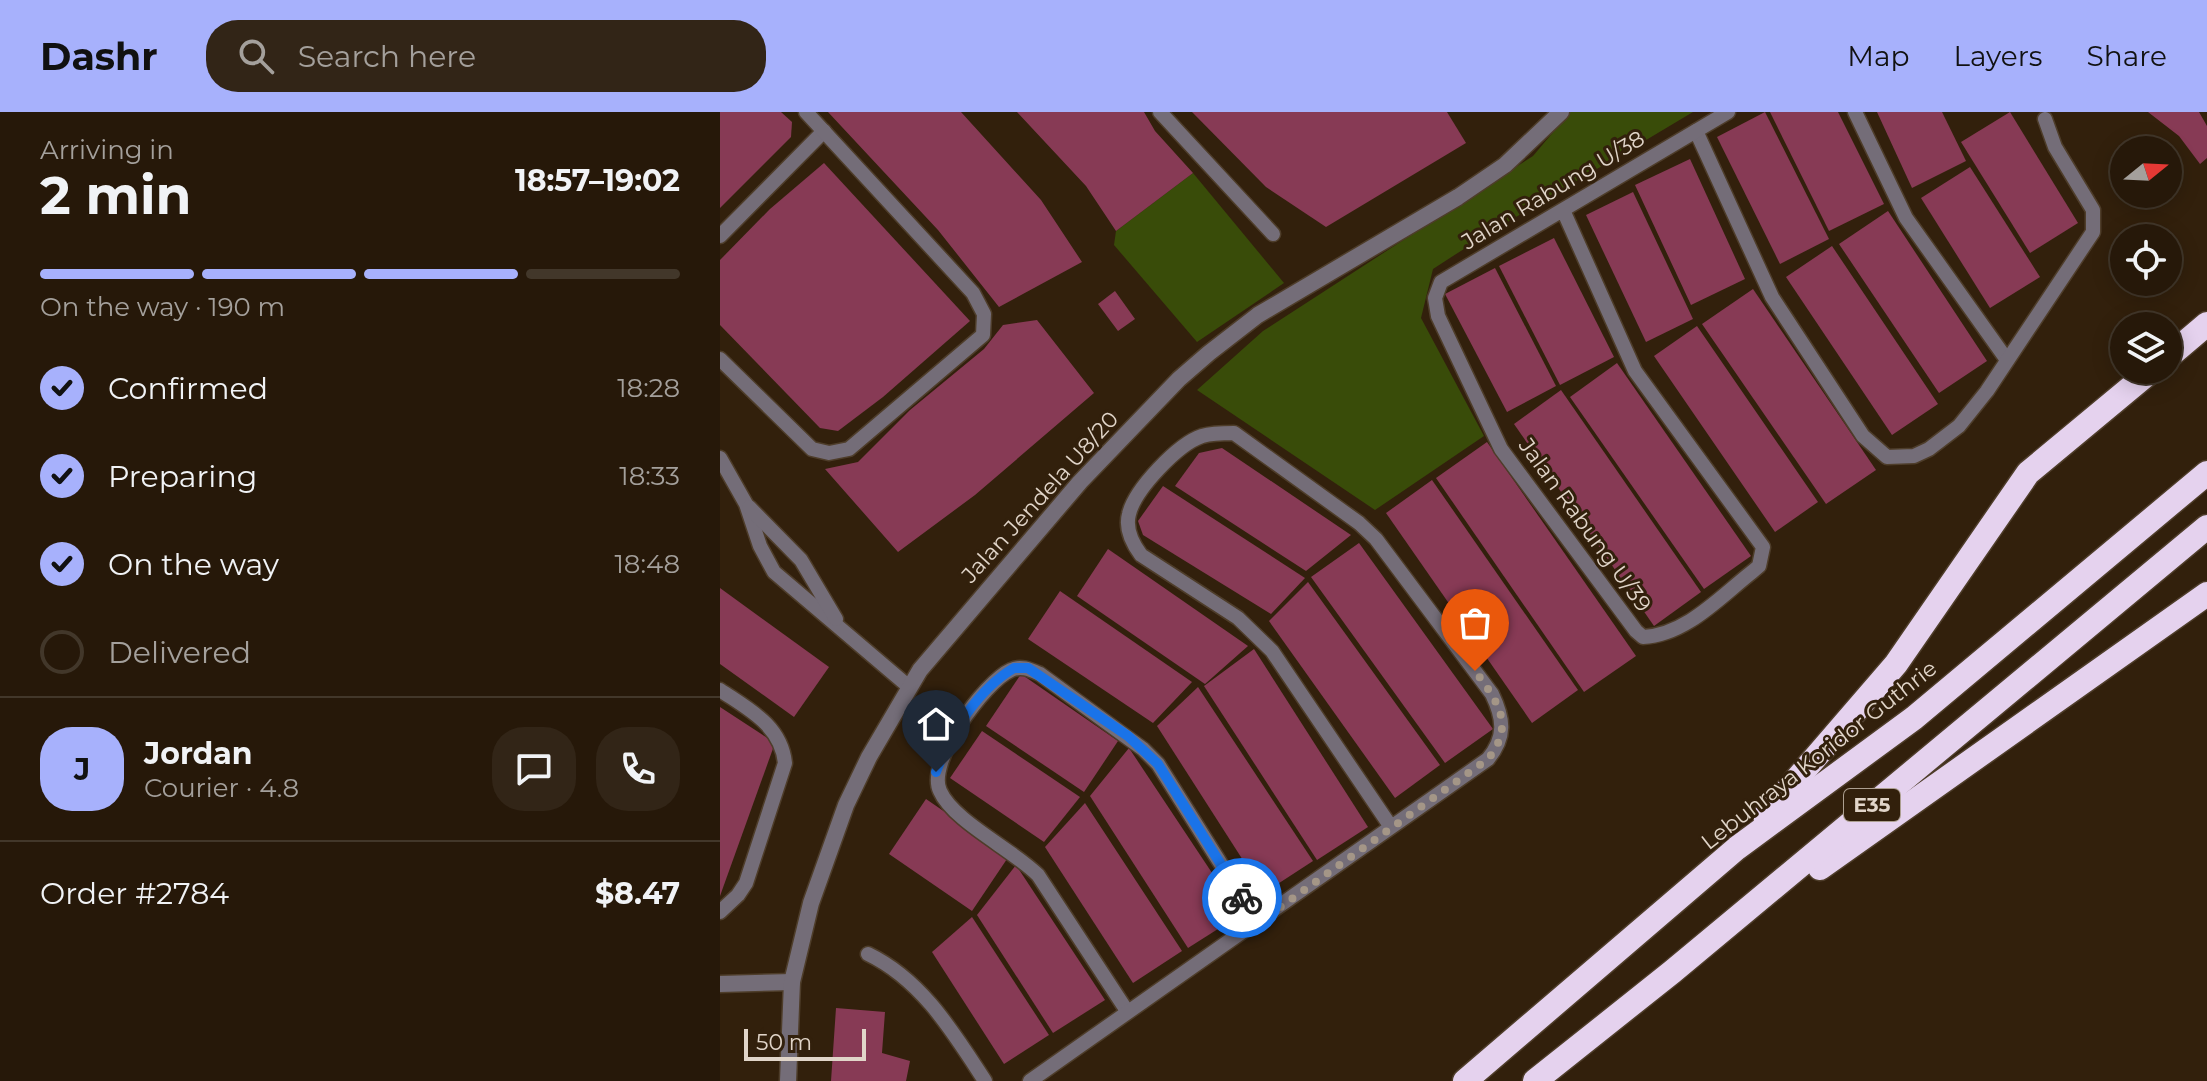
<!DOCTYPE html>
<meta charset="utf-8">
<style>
body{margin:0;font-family:Montserrat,sans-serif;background:#322517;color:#f1f3f6;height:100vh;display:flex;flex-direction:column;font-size:30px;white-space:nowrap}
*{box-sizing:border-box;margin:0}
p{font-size:26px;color:#a4a09c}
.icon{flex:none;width:44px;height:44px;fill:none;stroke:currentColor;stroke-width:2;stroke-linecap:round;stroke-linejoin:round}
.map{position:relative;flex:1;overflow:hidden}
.side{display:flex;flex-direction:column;background:#261809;width:720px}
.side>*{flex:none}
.needle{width:52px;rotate:72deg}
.tools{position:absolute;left:1390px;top:24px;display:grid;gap:16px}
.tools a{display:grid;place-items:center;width:72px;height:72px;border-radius:50%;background:#261809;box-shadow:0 4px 20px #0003,0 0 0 2px #42372a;font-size:40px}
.scale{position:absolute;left:24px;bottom:20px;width:122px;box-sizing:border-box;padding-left:8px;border:4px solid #e1d5c9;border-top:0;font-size:22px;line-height:28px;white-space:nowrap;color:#e1d5c9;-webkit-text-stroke:6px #32200c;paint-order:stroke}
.pin{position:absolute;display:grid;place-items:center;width:68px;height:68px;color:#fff;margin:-82px -34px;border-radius:50% 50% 50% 0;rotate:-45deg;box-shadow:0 0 8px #0007}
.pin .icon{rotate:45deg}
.courier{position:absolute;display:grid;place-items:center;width:80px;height:80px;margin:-40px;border:6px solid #1a73e8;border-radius:50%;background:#fff;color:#222;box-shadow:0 2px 10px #0007}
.overview em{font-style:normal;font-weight:700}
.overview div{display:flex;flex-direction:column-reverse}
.overview{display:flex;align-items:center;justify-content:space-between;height:136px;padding:0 40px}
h1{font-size:52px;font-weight:700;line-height:60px}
.bar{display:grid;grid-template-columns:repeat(4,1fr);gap:12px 8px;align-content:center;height:96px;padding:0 40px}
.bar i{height:10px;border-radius:6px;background:#42372a}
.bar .active{background:#a7b1fc}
.bar p{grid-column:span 4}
.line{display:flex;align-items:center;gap:20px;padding:0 40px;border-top:2px solid #42372a}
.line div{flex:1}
.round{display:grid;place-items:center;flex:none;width:84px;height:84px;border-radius:32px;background:#322517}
ol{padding:0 40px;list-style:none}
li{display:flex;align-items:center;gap:24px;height:88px}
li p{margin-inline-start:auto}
li .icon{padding:8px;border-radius:50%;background:#a7b1fc;color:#111;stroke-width:4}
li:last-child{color:#a4a09c}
li i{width:44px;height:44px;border:4px solid #42372a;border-radius:50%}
header{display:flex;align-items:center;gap:48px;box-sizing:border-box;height:112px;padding:0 40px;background:#a7b1fc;color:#111}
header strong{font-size:38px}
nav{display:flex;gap:44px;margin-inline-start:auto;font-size:28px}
.search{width:560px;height:72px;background:#322517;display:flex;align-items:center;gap:20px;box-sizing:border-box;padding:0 28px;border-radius:32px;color:#a4a09c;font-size:30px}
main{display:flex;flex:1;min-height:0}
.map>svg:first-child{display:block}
.green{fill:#394c09}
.building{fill:#873a55}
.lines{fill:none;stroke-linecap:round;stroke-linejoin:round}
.minor-casing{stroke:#4e3d2a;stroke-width:17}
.tertiary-casing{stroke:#4e3d2a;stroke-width:19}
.motorway-casing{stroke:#4e3d2a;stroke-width:27}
.minor{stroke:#746d78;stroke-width:14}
.tertiary{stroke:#746d78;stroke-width:16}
.motorway{stroke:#e5d2ee;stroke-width:24}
.done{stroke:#a49687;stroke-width:8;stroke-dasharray:0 14.4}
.route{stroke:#1a73e8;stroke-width:10}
.labels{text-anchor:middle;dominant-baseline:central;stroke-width:6;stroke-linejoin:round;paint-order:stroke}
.shield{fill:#32200c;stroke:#ac9f90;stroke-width:2}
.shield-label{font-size:20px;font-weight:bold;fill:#e1d5c9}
.street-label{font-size:22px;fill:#e1d5c9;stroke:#32200c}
</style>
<header>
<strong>Dashr</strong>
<div class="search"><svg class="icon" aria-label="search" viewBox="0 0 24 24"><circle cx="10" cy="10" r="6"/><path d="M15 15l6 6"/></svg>Search here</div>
<nav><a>Map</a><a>Layers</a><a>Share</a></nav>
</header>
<main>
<section class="side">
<div class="overview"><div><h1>2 min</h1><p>Arriving in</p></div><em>18:57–19:02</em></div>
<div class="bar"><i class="active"></i><i class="active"></i><i class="active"></i><i></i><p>On the way · 190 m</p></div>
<ol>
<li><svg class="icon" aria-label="check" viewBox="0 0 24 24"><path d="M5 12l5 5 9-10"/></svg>Confirmed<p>18:28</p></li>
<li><svg class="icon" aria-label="check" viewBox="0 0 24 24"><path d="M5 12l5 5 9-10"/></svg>Preparing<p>18:33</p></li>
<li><svg class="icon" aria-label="check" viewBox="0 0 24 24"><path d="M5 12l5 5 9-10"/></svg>On the way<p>18:48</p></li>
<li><i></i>Delivered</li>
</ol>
<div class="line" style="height:144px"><b class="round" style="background:#a7b1fc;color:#111">J</b><div><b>Jordan</b><p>Courier · 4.8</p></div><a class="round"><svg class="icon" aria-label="chat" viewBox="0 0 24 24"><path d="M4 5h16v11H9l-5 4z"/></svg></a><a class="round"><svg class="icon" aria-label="phone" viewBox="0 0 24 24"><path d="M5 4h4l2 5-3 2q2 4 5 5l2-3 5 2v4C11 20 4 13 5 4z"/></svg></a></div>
<div class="line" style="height:104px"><div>Order #2784</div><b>$8.47</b></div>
</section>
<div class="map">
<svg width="1487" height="969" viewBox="0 0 1487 969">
<rect width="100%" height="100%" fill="#32200c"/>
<g class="green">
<path d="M850 0H973C886 53 798 101 713 157L701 206 764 324 655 398 477 278 543 219 813 44Z"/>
<polygon points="473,61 564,171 477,230 394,133 396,119"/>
</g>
<g class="building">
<polygon points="0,0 61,0 72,10 71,25 0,96"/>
<polygon points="108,0 241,0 321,88 362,150 279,195 218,118"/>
<polygon points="297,0 424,0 435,19 473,61 396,119 366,74"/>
<polygon points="472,0 727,0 746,31 606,115 546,75"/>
<polygon points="1045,0 1109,127 1060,152 997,25"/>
<polygon points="1050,0 1118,0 1164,92 1109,119"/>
<polygon points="1157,0 1222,0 1246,49 1192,76"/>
<polygon points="1290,0 1358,111 1310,141 1241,30"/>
<polygon points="1428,0 1479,0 1487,14 1487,46 1480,52 1459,24"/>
<polygon points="970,47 1025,167 971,193 915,73"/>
<polygon points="104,51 250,209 163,285 118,319 100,316 0,213 0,148 50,97"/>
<polygon points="1250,55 1320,165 1270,196 1201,86"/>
<polygon points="913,80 973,207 926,230 866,103"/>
<polygon points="1168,99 1267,249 1219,281 1119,132"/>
<polygon points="834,126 894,245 840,273 779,154"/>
<polygon points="1112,134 1218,292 1172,323 1066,165"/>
<polygon points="775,156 836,274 787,300 725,182"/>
<polygon points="1033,177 1156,358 1106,392 982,212"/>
<polygon points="395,179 415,207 398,219 378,192"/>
<polygon points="317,208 374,281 255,383 178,440 105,357 138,350 190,298 264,237 283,213"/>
<polygon points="977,214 1098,390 1055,420 934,244"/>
<polygon points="897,251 1031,444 984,477 850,285"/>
<polygon points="841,278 981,480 934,514 794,312"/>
<polygon points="767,330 916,544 864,580 716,366"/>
<polygon points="502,336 631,423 586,459 455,374 479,341"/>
<polygon points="712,368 858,578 812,611 666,401"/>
<polygon points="443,374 585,466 551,502 423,423 418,409"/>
<polygon points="639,431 773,617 725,651 591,465"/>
<polygon points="388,437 528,534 485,572 357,484"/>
<polygon points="588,470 720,653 675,686 549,509"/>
<polygon points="0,476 109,555 74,605 0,552"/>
<polygon points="340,479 472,570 433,611 308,527"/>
<polygon points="534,537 648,715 597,748 484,574"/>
<polygon points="301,562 398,629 364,680 266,614"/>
<polygon points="478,575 593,749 544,781 437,614"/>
<polygon points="0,595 55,631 0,784"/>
<polygon points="262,619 360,685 324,730 230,666"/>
<polygon points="409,636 520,803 468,836 370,684"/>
<polygon points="206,687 289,744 252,799 169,742"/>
<polygon points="365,691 462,839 413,871 325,735"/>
<polygon points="296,753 385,888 333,921 257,803"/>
<polygon points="252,805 329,923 284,952 212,840"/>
<polygon points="116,896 165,900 162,941 190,949 186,969 111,969"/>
</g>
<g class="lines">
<g class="minor-casing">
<g id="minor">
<polyline points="440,0 553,122"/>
<polyline points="1135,0 1186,106 1287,248"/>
<polyline points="976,19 1052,185 1143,324 1167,345 1194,344 1209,337 1239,314 1267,279 1373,120 1373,98 1335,35 1325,7"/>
<path d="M843 98 915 259 1043 435 1039 454 1032 460C1000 485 966 523 923 525L916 519 781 337 718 204 715 186 721 170 1008 0"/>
<polyline points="0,124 104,19"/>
<polyline points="0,247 92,337 109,341 129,337 263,223 264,202 253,181 86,0"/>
<polyline points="0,346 26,392 40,434 54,460 188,574"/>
<polyline points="29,395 81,448 116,507"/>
<path d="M0 578C28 597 61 613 65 651L26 771 18 783 0 800"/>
<path d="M148 842C202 868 233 920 265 969"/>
<path d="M407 899 318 763C292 737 233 709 220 679 206 650 264 570 291 558 301 553 311 558 320 562L423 637 438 652 538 811"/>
<path d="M310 969 768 647C786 625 784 607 772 582L656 427 639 411 514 321C503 321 492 321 482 324 458 332 415 377 409 402 405 417 412 431 421 443L518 506 552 539 671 715"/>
</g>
</g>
<g class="tertiary-casing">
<g id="tertiary">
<polyline points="0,872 72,870"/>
<polyline points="68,969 72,870 91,791 126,693 149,645 200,558 360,370 459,267 489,241 538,203 738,85 785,53 841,0"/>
</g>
</g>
<g class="motorway-casing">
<g id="motorway">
<polyline points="1448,245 1487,212"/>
<polyline points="1045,704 1176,552 1308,361 1432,258"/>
<polyline points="1100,756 1487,482"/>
<polyline points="745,969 1017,736 1194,606 1487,361"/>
<polyline points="815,969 952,860 1487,415"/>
</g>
</g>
<use href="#minor" class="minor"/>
<use href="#tertiary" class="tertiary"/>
<use href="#motorway" class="motorway"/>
</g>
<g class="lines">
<path class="done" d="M522 786 538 811 768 647C796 612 777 589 755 559"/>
<path class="route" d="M216 660C230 622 258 577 294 556H308L408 624 438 652 522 786"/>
</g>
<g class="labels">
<rect class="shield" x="1124" y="677" width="56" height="32" rx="6"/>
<g class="shield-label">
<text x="1152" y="693">E35</text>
</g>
<g class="street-label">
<text transform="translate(833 78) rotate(-31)">Jalan Rabung U/38</text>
<text transform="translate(320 385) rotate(-48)">Jalan Jendela U8/20</text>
<text transform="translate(865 413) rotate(54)">Jalan Rabung U/39</text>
<text transform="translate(1099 643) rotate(-38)">Lebuhraya Koridor Guthrie</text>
</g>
</g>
</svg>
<div class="tools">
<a><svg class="needle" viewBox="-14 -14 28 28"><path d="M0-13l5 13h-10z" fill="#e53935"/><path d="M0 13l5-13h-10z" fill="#a4a09c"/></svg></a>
<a><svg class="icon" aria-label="locate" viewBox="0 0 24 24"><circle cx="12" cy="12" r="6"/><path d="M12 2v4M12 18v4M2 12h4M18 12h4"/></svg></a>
<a><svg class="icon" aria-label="layers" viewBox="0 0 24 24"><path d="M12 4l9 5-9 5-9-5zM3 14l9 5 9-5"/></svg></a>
</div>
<div class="scale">50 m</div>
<div class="pin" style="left:755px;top:559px;background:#ea580c"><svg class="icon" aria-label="bag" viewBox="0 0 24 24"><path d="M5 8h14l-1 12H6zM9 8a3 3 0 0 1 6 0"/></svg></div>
<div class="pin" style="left:216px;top:660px;background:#1f2937"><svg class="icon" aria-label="home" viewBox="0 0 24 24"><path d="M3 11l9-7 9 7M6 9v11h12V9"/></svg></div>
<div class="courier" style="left:522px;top:786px"><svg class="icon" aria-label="bike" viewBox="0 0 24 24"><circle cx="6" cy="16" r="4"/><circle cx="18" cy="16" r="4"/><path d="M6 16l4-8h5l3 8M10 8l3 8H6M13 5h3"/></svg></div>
</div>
</main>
